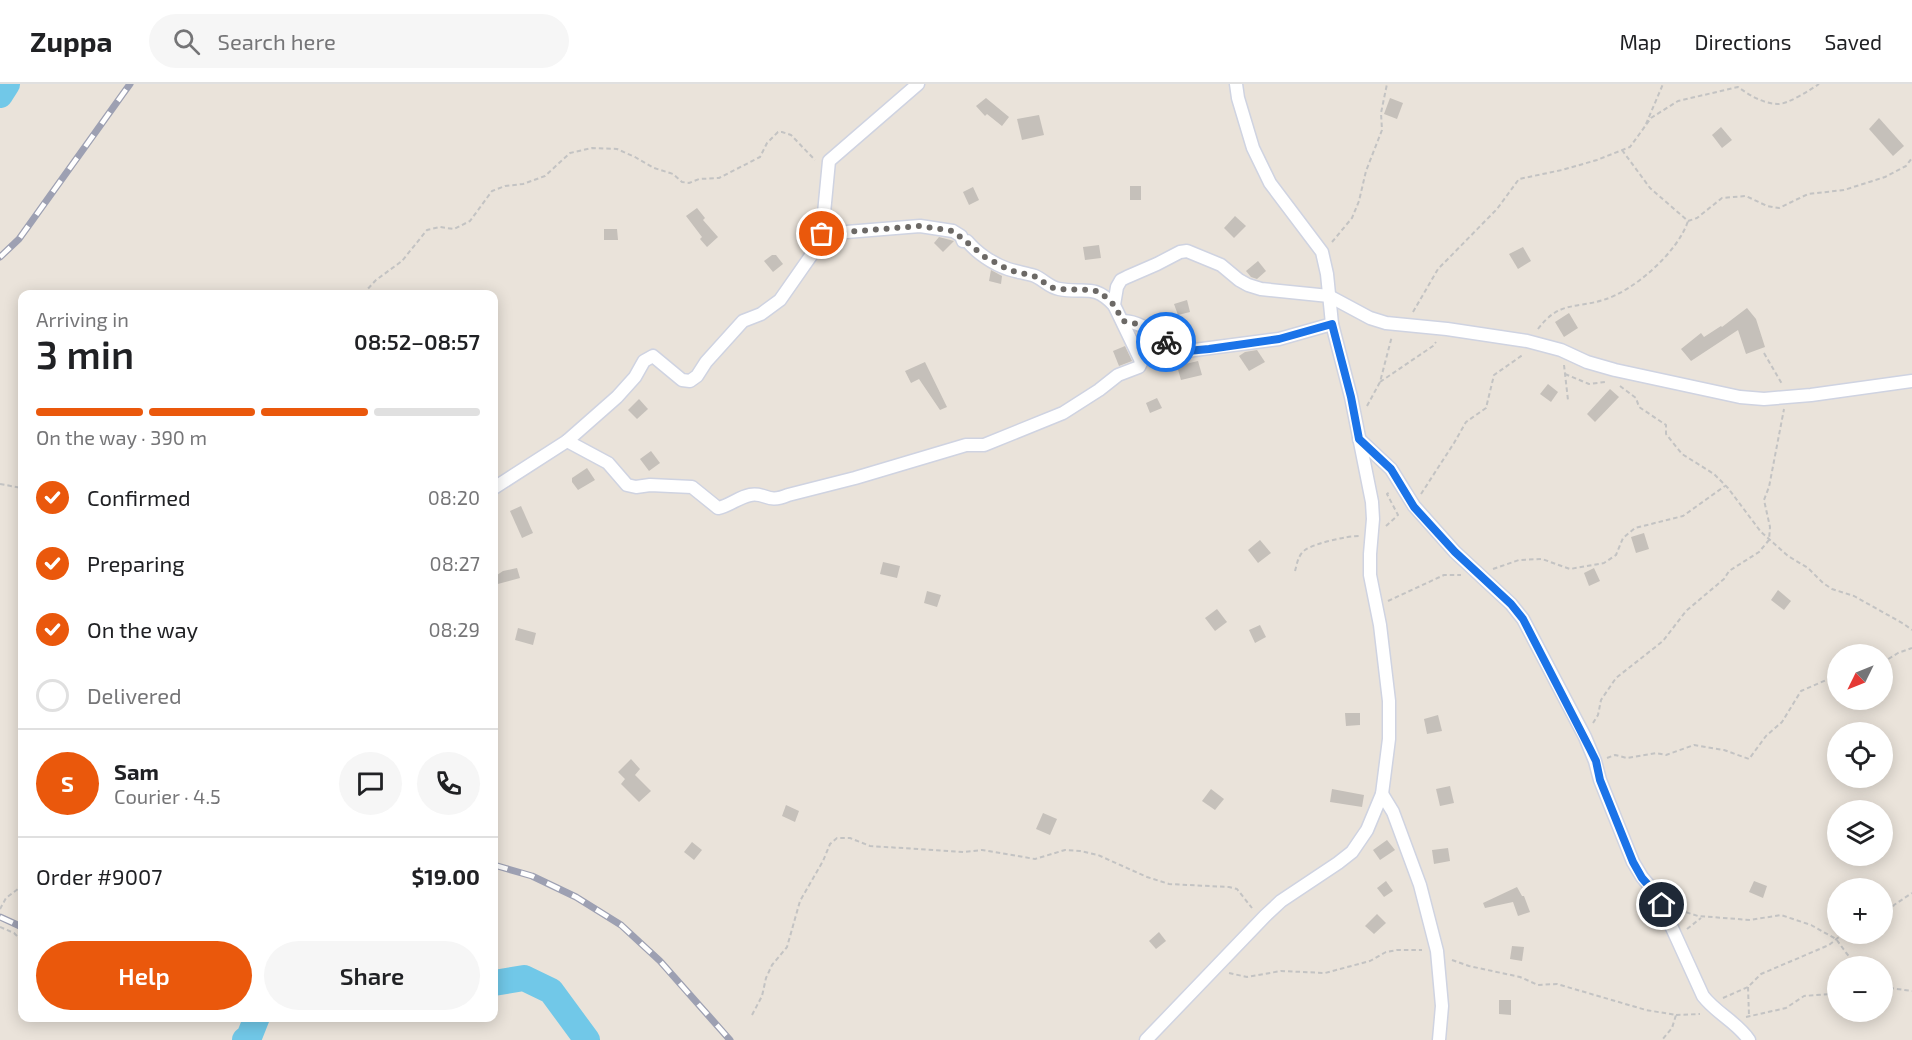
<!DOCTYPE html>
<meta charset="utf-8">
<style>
body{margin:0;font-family:"Exo 2",sans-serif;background:#f6f6f6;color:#202124;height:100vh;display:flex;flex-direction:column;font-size:22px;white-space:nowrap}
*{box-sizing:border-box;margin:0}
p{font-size:20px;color:#757577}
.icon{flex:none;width:33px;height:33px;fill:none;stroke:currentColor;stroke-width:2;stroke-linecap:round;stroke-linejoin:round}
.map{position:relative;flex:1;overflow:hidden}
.sheet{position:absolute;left:18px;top:206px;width:480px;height:732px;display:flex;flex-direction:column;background:#fff;border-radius:12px;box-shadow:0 3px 15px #0003}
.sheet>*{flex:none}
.needle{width:39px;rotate:227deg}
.buttons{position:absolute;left:1827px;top:560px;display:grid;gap:12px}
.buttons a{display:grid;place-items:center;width:66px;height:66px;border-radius:50%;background:#fff;box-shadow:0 3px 15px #0003;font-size:30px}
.pin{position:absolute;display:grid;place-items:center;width:51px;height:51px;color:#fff;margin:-26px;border:3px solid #fff;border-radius:50%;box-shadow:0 2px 6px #0007}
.courier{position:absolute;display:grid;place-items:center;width:60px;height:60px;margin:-30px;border:4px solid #1a73e8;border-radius:50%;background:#fff;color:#222;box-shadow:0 2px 8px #0007}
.summary em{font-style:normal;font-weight:600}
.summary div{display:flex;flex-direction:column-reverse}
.summary{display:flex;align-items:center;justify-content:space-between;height:102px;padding:0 18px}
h1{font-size:39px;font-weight:600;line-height:45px}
.bar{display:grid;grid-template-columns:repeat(4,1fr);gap:9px 6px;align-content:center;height:72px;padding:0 18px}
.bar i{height:8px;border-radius:4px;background:#e0e0e0}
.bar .active{background:#ea580c}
.bar p{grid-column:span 4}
.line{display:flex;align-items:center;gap:15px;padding:0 18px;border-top:2px solid #e0e0e0}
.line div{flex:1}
.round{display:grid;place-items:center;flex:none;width:63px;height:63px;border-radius:32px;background:#f6f6f6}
ol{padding:0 18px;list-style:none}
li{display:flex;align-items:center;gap:18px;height:66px}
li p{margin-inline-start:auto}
li .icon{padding:6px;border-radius:50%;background:#ea580c;color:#fff;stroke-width:4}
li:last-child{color:#757577}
li i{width:33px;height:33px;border:3px solid #e0e0e0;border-radius:50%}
.action{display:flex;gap:12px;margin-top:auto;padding:12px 18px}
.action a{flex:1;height:69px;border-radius:36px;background:#ea580c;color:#fff;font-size:24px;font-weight:600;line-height:69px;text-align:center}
.action a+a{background:#f6f6f6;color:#202124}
header{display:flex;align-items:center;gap:36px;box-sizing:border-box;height:84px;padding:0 30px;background:#fff;border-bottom:2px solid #e0e0e0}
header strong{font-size:28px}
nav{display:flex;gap:33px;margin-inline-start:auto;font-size:21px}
.search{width:420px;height:54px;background:#f6f6f6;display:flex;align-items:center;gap:15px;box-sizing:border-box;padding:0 21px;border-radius:33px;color:#757577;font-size:22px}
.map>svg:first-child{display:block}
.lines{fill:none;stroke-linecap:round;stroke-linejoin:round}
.river{stroke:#71c8e8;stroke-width:26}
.building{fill:#c5c0ba}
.street-casing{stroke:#cfd3e1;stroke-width:15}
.path{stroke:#c3c3c3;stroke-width:2;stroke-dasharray:4.5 3;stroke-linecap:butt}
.street{stroke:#fff;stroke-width:12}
.rail-casing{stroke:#9da0b2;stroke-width:7}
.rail{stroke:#fff;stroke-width:4.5;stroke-dasharray:14;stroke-linecap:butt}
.done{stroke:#6c6966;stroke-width:6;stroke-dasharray:0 10.8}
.route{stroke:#1a73e8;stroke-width:8}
</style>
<header>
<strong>Zuppa</strong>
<div class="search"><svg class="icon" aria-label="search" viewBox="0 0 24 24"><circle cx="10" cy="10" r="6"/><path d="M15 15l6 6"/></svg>Search here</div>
<nav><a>Map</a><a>Directions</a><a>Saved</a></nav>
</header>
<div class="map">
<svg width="1912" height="956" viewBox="0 0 1912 956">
<rect width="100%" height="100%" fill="#eae3da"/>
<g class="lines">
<g class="river">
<polyline points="0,11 7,0"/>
<polyline points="494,899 524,894 551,907 587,956"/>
<polyline points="245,956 249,953 257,933"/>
</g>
</g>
<g class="building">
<polygon points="986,14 1009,33 1002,42 987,30 985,32 976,22"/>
<polygon points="1390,14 1403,19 1397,35 1384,30"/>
<polygon points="1039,31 1044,51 1022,56 1017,35"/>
<polygon points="1879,34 1904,62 1893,72 1869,45"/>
<polygon points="1721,43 1732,56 1722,64 1712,51"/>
<rect x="1130" y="102" width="11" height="14"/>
<polygon points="973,103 979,116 969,121 963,108"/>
<polygon points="697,124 705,134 703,136 718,153 707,163 700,155 702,153 686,132"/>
<polygon points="1235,132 1246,142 1234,154 1224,144"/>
<polygon points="604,145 617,145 618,156 604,156"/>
<polygon points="939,153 954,157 943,168 934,159"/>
<polygon points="1099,161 1101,174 1085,176 1083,163"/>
<polygon points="1523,163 1531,177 1518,185 1509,170"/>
<polygon points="772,171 776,171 783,180 773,188 764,177"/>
<polygon points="1258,177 1266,187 1257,195 1251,193 1246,187"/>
<polygon points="991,186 1002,192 1001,200 989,197"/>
<polygon points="1187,216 1190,228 1178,231 1174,220"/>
<polygon points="1747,224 1756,235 1765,263 1746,270 1738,246 1691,277 1681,265 1701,249 1704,253 1721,242 1722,243"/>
<polygon points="1569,229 1578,244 1564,253 1555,238"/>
<polygon points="1125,262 1132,277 1119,282 1113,267"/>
<polygon points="1257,266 1265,278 1249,287 1239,272 1245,268"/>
<polygon points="1198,277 1202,291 1181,296 1177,282"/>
<polygon points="925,278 947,323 940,326 919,295 911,299 905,287"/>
<polygon points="1548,300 1558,308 1551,318 1540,310"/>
<polygon points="1610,305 1619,313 1595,338 1587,330"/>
<polygon points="1157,314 1162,324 1150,329 1146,319"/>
<polygon points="639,315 648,325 637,335 628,326"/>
<polygon points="651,367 660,379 649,387 640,375"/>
<polygon points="587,384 595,396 578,406 572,398 572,394"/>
<polygon points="521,422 533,449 522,454 510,427"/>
<polygon points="1644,449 1649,465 1636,469 1631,453"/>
<polygon points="1260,456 1271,469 1258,479 1248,466"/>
<polygon points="883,478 900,482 897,494 880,490"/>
<polygon points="517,484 520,494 494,501 494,493 503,487"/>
<polygon points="1594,484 1600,497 1589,502 1584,489"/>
<polygon points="1778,506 1791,517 1784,526 1771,516"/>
<polygon points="927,507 941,511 937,523 924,519"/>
<polygon points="1217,525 1227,538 1215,547 1205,534"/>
<polygon points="1260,541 1266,553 1255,559 1249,546"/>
<polygon points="518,544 536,549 533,561 515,556"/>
<polygon points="1345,629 1360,629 1360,641 1346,642"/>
<polygon points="1438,631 1442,647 1427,650 1424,635"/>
<polygon points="631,675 640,685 635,691 651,707 639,718 621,700 625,695 618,688"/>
<polygon points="1450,702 1454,719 1440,722 1436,705"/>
<polygon points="1211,705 1224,715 1215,726 1202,717"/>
<polygon points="1332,705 1364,711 1362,723 1330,718"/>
<polygon points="786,721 799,727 795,738 782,732"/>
<polygon points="1043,729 1057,735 1050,751 1036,745"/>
<polygon points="1387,756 1395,766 1380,776 1373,766"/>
<polygon points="692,758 702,766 694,776 684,768"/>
<polygon points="1448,764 1450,777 1434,780 1432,766"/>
<polygon points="1386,797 1393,807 1384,813 1377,804"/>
<polygon points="1754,797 1767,802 1763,814 1749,808"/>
<polygon points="1517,803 1522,812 1524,812 1530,828 1518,832 1513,818 1485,824 1483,819"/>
<polygon points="1377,830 1386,839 1374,850 1365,842"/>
<polygon points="1159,848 1166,857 1156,865 1149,857"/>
<polygon points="1512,862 1524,863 1522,877 1510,875"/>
<polygon points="1499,916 1511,916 1511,931 1499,930"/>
</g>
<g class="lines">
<g class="street-casing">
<g id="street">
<path d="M822 150 920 142 953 147 961 152 963 157H967C977 169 993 180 1008 185 1017 188 1026 189 1035 192 1044 196 1049 203 1059 205 1085 210 1093 199 1114 221"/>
<path d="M1123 237C1150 238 1161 262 1187 267L1279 255 1332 240"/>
<path d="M1359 355 1391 385 1414 422 1455 468 1511 520 1523 535 1585 653 1595 677 1600 696 1633 778 1642 793 1657 811 1703 912C1717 930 1737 938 1749 956"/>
<path d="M567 357 608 379 627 401 636 403 650 401 692 403 718 424C729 422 739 413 750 411 766 408 767 420 788 411L855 394 966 361H984L1063 329 1099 306 1118 291 1139 283 1141 279 1140 275 1114 221 1117 203 1121 196 1127 193 1157 180 1180 168 1187 167 1221 181 1239 196 1248 201 1261 205 1329 212 1370 234 1386 239 1447 245 1527 257 1561 266 1587 278 1615 286 1740 313 1764 315 1811 311 1912 297"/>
<polyline points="494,404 567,357 617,313 635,293 644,277 653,272 682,296 690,297 697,292 706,278 743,237 761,230 780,216 817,163 822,150 829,77 918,0"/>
<polyline points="1382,710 1393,728 1420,801 1437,867 1442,922 1439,956"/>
<polyline points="1146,956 1265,832 1281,817 1338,779 1352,768 1367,746 1382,710 1389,655 1389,617 1380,541 1370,491 1370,470 1373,435 1372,418 1351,313 1332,240 1327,190 1322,168 1270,99 1253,64 1238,14 1236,0"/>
</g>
</g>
<g class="path">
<polyline points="1646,40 1663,0"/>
<polyline points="1622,66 1650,104 1688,137 1697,134 1722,114 1746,112 1767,122 1779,124 1808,110 1844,106 1885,93 1906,82 1912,74"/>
<polyline points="1332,158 1352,134 1359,117 1366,87 1382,46 1381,29 1387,0"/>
<polyline points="363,210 376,196 402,177 427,146 440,143 454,145 470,137 492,107 505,102 523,100 545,92 570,69 592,64 617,65 635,73 654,84 673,90 682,98 689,99 699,95 719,94 760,73 767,59 778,48 782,48 791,51 815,76"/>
<path d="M1413 228 1438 185 1497 125 1519 95 1562 86 1597 76 1630 63 1651 34 1678 17 1738 3C1749 11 1762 19 1777 20 1787 21 1810 6 1819 0"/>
<path d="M1538 245C1559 217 1574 225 1603 216 1634 207 1678 168 1688 137"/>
<polyline points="1764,269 1782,300"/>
<polyline points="1564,281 1568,316"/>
<polyline points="1565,290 1589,300 1605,298"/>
<polyline points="1380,298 1433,262 1436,258"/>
<polyline points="1620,302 1636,314 1639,323 1666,341 1666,350 1682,370 1714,390 1728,404 1761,448 1788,472 1808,484 1823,499 1832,505 1854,512 1904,540 1912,546"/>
<polyline points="1367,322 1380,298 1392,252"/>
<polyline points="0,400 22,404"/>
<polyline points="1421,410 1454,359 1466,338 1486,324 1494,291 1524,270"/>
<polyline points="1386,442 1398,431 1387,410 1391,407"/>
<polyline points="1493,485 1519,476 1542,475 1570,485 1604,479 1616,471 1623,454 1635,444 1683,432 1725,402"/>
<path d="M1295 487C1297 480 1298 471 1305 466 1315 459 1347 452 1359 452"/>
<polyline points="1388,517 1444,491 1461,491"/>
<polyline points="1882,579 1898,569 1912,564"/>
<polyline points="1593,639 1598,631 1601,616 1616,594 1663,557 1686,527 1724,495 1729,487 1759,468 1769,456 1770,443 1764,416 1769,403 1784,325"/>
<polyline points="1607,674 1615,671 1627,674 1656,669 1666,671 1694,661 1724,666 1749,675 1766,652 1782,638 1801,607 1838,591"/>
<polyline points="0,825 6,814 22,802"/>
<polyline points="1679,826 1698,832 1750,836 1781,831 1811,841 1836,855 1856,882"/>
<polyline points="1882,830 1888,830 1894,821 1912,809"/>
<polyline points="0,843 14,849 22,857"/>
<polyline points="1687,845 1701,834"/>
<polyline points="1452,876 1469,882 1520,893 1538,901 1557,900 1646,926 1676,931 1672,944 1662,956"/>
<polyline points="1229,889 1247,893 1281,887 1325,889 1370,877 1386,868 1397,866 1422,866"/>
<polyline points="1748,903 1749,932"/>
<polyline points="1882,903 1912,907"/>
<polyline points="1723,914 1748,903 1761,890 1829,861 1844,849"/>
<polyline points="752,931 762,912 766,894 772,881 787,863 800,817 823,777 830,760 837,754 850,754 870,762 964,768 982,766 1035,775 1065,766 1080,767 1098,771 1147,793 1169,800 1229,803 1237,805 1252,824"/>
<polyline points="1676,931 1700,930"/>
<polyline points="1746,933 1786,924 1804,912 1830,910 1838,907"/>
</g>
<use href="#street" class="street"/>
<g class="rail-casing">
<g id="rail">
<polyline points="0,173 19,155 130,0"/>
<polyline points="494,781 532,792 576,813 621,841 660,877 730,956"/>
<polyline points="0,833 22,843"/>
</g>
</g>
<use href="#rail" class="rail"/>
</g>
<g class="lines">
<polyline class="done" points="822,150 920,142 953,147 985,173 1009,186 1037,193 1050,203 1059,205 1092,206 1100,208 1114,221 1123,237 1143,241 1166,258"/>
<polyline class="route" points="1166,258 1187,267 1209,265 1279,255 1332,240 1351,313 1359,355 1391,385 1414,423 1455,468 1511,520 1523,535 1590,665 1596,677 1600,696 1633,778 1642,794 1657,811 1662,821"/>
</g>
</svg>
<div class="buttons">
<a><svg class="needle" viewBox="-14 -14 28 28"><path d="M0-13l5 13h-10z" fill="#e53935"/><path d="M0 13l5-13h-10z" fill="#757577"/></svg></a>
<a><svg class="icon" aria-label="locate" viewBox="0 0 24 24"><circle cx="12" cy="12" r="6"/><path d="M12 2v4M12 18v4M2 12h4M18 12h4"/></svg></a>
<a><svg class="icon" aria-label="layers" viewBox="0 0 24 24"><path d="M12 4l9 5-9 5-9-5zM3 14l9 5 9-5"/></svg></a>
<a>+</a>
<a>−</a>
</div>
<div class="pin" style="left:822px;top:150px;background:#ea580c"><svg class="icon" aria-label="bag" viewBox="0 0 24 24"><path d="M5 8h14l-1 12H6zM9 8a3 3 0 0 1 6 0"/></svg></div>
<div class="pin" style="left:1662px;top:821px;background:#1f2937"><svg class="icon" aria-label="home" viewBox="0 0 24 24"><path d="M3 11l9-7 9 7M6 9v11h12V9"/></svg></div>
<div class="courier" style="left:1166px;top:258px"><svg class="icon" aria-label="bike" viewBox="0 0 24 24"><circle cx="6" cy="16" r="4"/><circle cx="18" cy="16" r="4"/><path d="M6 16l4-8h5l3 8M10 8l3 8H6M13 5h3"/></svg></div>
<section class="sheet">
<div class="summary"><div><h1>3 min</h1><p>Arriving in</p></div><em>08:52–08:57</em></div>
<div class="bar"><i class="active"></i><i class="active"></i><i class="active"></i><i></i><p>On the way · 390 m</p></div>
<ol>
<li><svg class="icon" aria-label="check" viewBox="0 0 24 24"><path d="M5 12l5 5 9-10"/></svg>Confirmed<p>08:20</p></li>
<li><svg class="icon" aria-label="check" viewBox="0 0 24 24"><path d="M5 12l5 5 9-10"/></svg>Preparing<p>08:27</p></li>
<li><svg class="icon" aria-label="check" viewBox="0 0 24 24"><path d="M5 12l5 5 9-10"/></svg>On the way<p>08:29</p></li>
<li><i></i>Delivered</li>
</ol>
<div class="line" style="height:108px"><b class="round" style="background:#ea580c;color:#fff">S</b><div><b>Sam</b><p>Courier · 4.5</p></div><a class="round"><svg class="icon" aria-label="chat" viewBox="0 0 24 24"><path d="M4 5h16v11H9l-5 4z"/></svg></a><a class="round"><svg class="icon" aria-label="phone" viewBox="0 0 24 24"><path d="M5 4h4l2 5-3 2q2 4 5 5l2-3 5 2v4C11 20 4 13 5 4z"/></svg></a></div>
<div class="line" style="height:78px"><div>Order #9007</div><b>$19.00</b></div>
<div class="action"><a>Help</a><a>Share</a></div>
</section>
</div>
